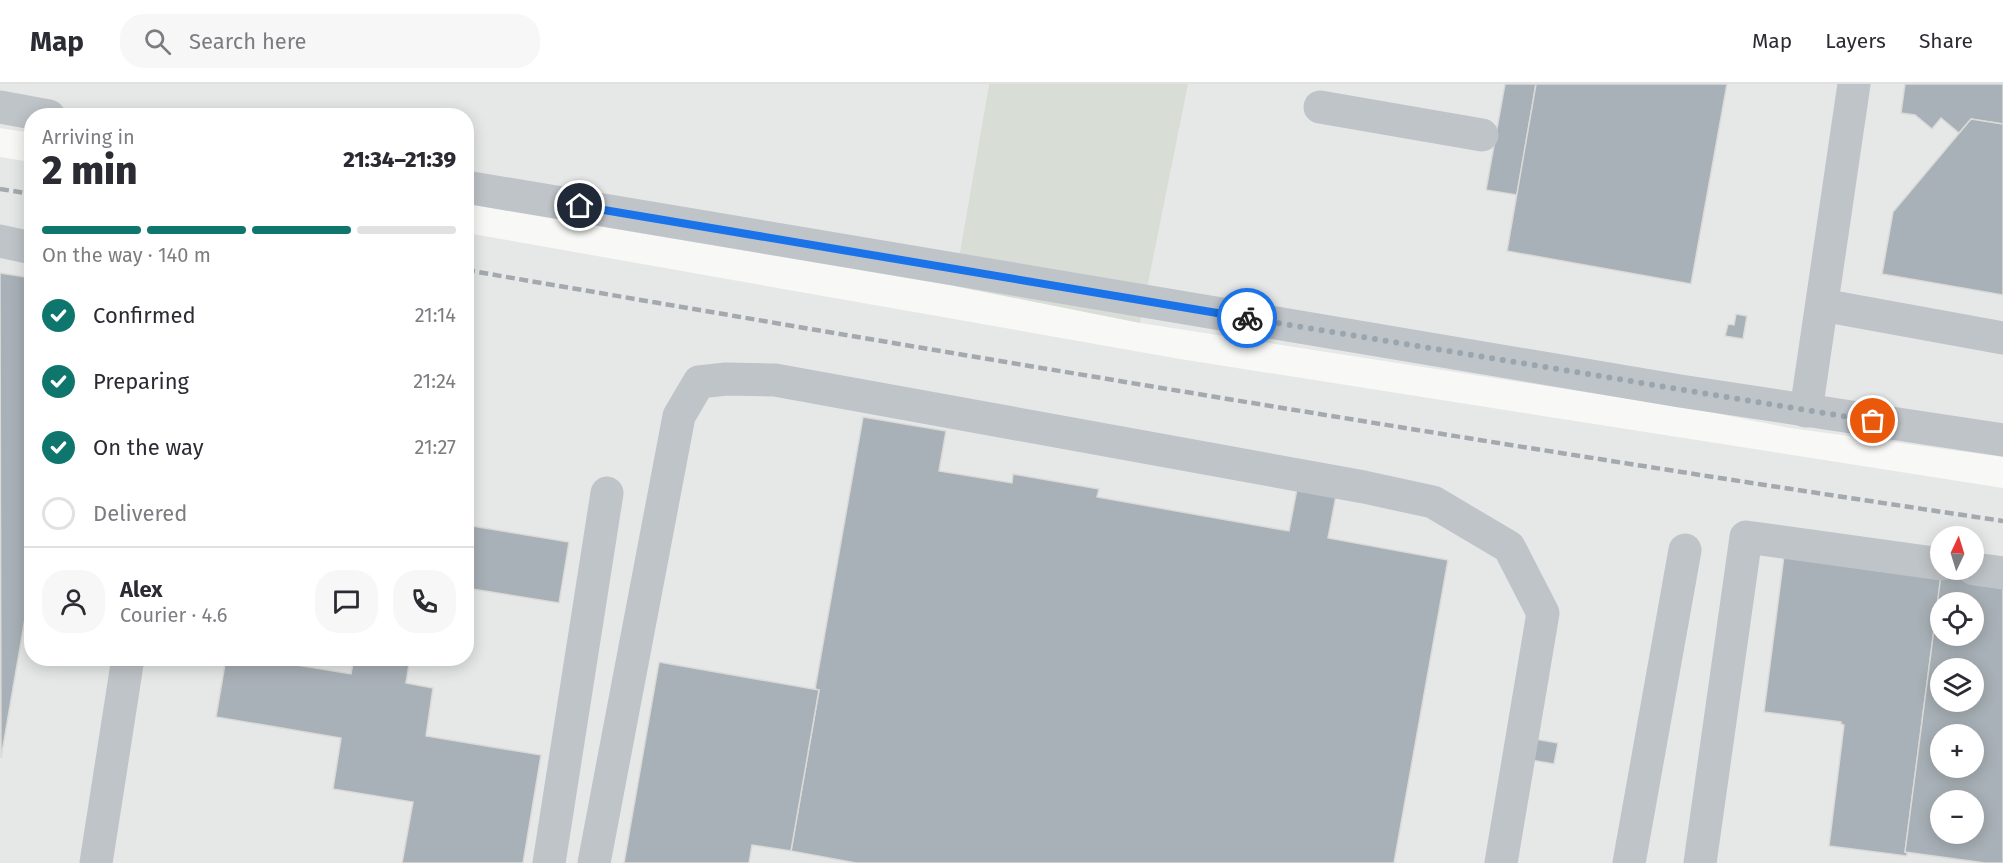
<!DOCTYPE html>
<meta charset="utf-8">
<style>
body{margin:0;font-family:"Fira Sans",sans-serif;background:#f7f7f7;color:#2b2b33;height:100vh;display:flex;flex-direction:column;font-size:22px;white-space:nowrap}
*{box-sizing:border-box;margin:0}
p{font-size:20px;color:#7c7c81}
.icon{flex:none;width:33px;height:33px;fill:none;stroke:currentColor;stroke-width:2;stroke-linecap:round;stroke-linejoin:round}
.map{position:relative;flex:1;overflow:hidden}
.drawer{position:absolute;left:24px;top:24px;width:450px;height:558px;display:flex;flex-direction:column;background:#fff;border-radius:24px;box-shadow:0 3px 15px #0003}
.drawer>*{flex:none}
.needle{width:39px;rotate:4deg}
.controls{position:absolute;left:1930px;top:442px;display:grid;gap:12px}
.controls a{display:grid;place-items:center;width:54px;height:54px;border-radius:50%;background:#fff;box-shadow:0 3px 15px #0003;font-size:30px}
.pin{position:absolute;display:grid;place-items:center;width:51px;height:51px;color:#fff;margin:-26px;border:3px solid #fff;border-radius:50%;box-shadow:0 2px 6px #0007}
.courier{position:absolute;display:grid;place-items:center;width:60px;height:60px;margin:-30px;border:4px solid #1a73e8;border-radius:50%;background:#fff;color:#222;box-shadow:0 2px 8px #0007}
.summary em{font-style:normal;font-weight:800}
.summary div{display:flex;flex-direction:column-reverse}
.summary{display:flex;align-items:center;justify-content:space-between;height:102px;padding:0 18px}
h1{font-size:39px;font-weight:800;line-height:45px}
.bar{display:grid;grid-template-columns:repeat(4,1fr);gap:9px 6px;align-content:center;height:72px;padding:0 18px}
.bar i{height:8px;border-radius:4px;background:#e1e1e2}
.bar .active{background:#0f766e}
.bar p{grid-column:span 4}
.line{display:flex;align-items:center;gap:15px;padding:0 18px;border-top:2px solid #e1e1e2}
.line div{flex:1}
.round{display:grid;place-items:center;flex:none;width:63px;height:63px;border-radius:24px;background:#f7f7f7}
ol{padding:0 18px;list-style:none}
li{display:flex;align-items:center;gap:18px;height:66px}
li p{margin-inline-start:auto}
li .icon{padding:6px;border-radius:50%;background:#0f766e;color:#fff;stroke-width:4}
li:last-child{color:#7c7c81}
li i{width:33px;height:33px;border:3px solid #e1e1e2;border-radius:50%}
header{display:flex;align-items:center;gap:36px;box-sizing:border-box;height:84px;padding:0 30px;background:#fff;border-bottom:2px solid #e1e1e2}
header strong{font-size:28px}
nav{display:flex;gap:33px;margin-inline-start:auto;font-size:21px}
.search{width:420px;height:54px;background:#f7f7f7;display:flex;align-items:center;gap:15px;box-sizing:border-box;padding:0 21px;border-radius:24px;color:#7c7c81;font-size:22px}
.map>svg:first-child{display:block}
.built{fill:#e6e7e7;fill-rule:evenodd}
.green{fill:#d8ddd5}
.building{fill:#a8b1b7;stroke:#dadad8;stroke-width:1.5;fill-rule:evenodd}
.lines{fill:none;stroke-linecap:round;stroke-linejoin:round}
.minor{stroke:#bfc4c8;stroke-width:33}
.rail{stroke:#a3a9af;stroke-width:4.5;stroke-dasharray:9 4.5;stroke-linecap:butt}
.done{stroke:#9aa5ad;stroke-width:6;stroke-dasharray:0 10.8}
.route{stroke:#1a73e8;stroke-width:8}
</style>
<header>
<strong>Map</strong>
<div class="search"><svg class="icon" aria-label="search" viewBox="0 0 24 24"><circle cx="10" cy="10" r="6"/><path d="M15 15l6 6"/></svg>Search here</div>
<nav><a>Map</a><a>Layers</a><a>Share</a></nav>
</header>
<div class="map">
<svg width="2003" height="779" viewBox="0 0 2003 779">
<rect width="100%" height="100%" fill="#f8f8f6"/>
<g class="built">
<polygon points="0,0 989,0 954,202 467,120 466,32 32,32 31,49 0,44"/>
<polygon points="1184,0 2003,0 2003,373 1790,344 1694,325 1140,239"/>
<path d="M0 73 31 78 32 574H466L467 149 1180 275 2003 404V779H0ZM1941 453H1974V486H1941ZM1941 519H1974V552H1941ZM1941 585H1974V618H1941ZM1941 651H1974V684H1941ZM1941 717H1974V750H1941Z"/>
</g>
<polygon class="green" points="989,0 1188,0 1140,239 954,202"/>
<g class="building">
<polygon points="1505,0 1536,0 1517,111 1486,106"/>
<polygon points="1536,0 1727,0 1691,200 1507,167"/>
<polygon points="1905,0 2003,0 2003,40 1971,35 1959,49 1941,34 1932,45 1915,31 1901,29"/>
<polygon points="1971,35 2003,40 2003,211 1882,190 1893,128"/>
<polygon points="0,189 32,194 32,494 1,674"/>
<polygon points="1736,230 1747,232 1743,255 1725,252 1728,240 1734,241"/>
<polygon points="863,333 946,347 939,387 1012,399 1013,390 1099,405 1097,413 1289,447 1297,405 1336,412 1328,454 1448,476 1394,779 856,779 791,767 819,606 815,605"/>
<polygon points="466,441 569,458 559,519 466,504"/>
<polygon points="1784,472 1941,493 1905,768 1907,769 1907,772 1829,762 1844,641 1841,640 1841,638 1764,628"/>
<path d="M1941 491 2003 499V779H1985L1905 768ZM1941 519H1974V552H1941ZM1941 585H1974V618H1941ZM1941 651H1974V684H1941ZM1941 717H1974V750H1941Z"/>
<polygon points="226,574 254,574 351,590 354,574 410,574 406,599 433,604 426,652 541,671 523,779 402,779 413,718 333,705 341,654 216,633"/>
<polygon points="659,578 819,606 791,767 752,761 749,779 624,779"/>
<polygon points="1535,655 1558,659 1554,680 1531,676"/>
</g>
<g class="lines">
<g class="minor">
<polyline points="0,23 49,32"/>
<polyline points="1320,23 1482,51"/>
<polyline points="466,103 1680,307 2003,356"/>
<polyline points="0,157 32,164"/>
<polyline points="1822,221 2003,254"/>
<polyline points="1806,327 1854,0"/>
<polyline points="1974,485 2003,489"/>
<polyline points="96,779 128,574"/>
<polyline points="549,779 607,409"/>
<polyline points="594,779 679,332 699,298 726,295 775,296 1364,403 1433,418 1509,463 1543,529 1501,779"/>
<polyline points="1629,779 1685,466"/>
<polyline points="1700,779 1746,453 1941,480"/>
</g>
<g class="rail">
<polyline points="0,105 32,110"/>
<path d="M466 186C978 274 1490 361 2003 437"/>
</g>
</g>
<g class="lines">
<polyline class="done" points="1247,234 1873,337"/>
<polyline class="route" points="580,122 1247,234"/>
</g>
</svg>
<div class="controls">
<a><svg class="needle" viewBox="-14 -14 28 28"><path d="M0-13l5 13h-10z" fill="#e53935"/><path d="M0 13l5-13h-10z" fill="#7c7c81"/></svg></a>
<a><svg class="icon" aria-label="locate" viewBox="0 0 24 24"><circle cx="12" cy="12" r="6"/><path d="M12 2v4M12 18v4M2 12h4M18 12h4"/></svg></a>
<a><svg class="icon" aria-label="layers" viewBox="0 0 24 24"><path d="M12 4l9 5-9 5-9-5zM3 14l9 5 9-5"/></svg></a>
<a>+</a>
<a>−</a>
</div>
<div class="pin" style="left:1873px;top:337px;background:#ea580c"><svg class="icon" aria-label="bag" viewBox="0 0 24 24"><path d="M5 8h14l-1 12H6zM9 8a3 3 0 0 1 6 0"/></svg></div>
<div class="pin" style="left:580px;top:122px;background:#1f2937"><svg class="icon" aria-label="home" viewBox="0 0 24 24"><path d="M3 11l9-7 9 7M6 9v11h12V9"/></svg></div>
<div class="courier" style="left:1247px;top:234px"><svg class="icon" aria-label="bike" viewBox="0 0 24 24"><circle cx="6" cy="16" r="4"/><circle cx="18" cy="16" r="4"/><path d="M6 16l4-8h5l3 8M10 8l3 8H6M13 5h3"/></svg></div>
<section class="drawer">
<div class="summary"><div><h1>2 min</h1><p>Arriving in</p></div><em>21:34–21:39</em></div>
<div class="bar"><i class="active"></i><i class="active"></i><i class="active"></i><i></i><p>On the way · 140 m</p></div>
<ol>
<li><svg class="icon" aria-label="check" viewBox="0 0 24 24"><path d="M5 12l5 5 9-10"/></svg>Confirmed<p>21:14</p></li>
<li><svg class="icon" aria-label="check" viewBox="0 0 24 24"><path d="M5 12l5 5 9-10"/></svg>Preparing<p>21:24</p></li>
<li><svg class="icon" aria-label="check" viewBox="0 0 24 24"><path d="M5 12l5 5 9-10"/></svg>On the way<p>21:27</p></li>
<li><i></i>Delivered</li>
</ol>
<div class="line" style="height:108px"><a class="round"><svg class="icon" aria-label="person" viewBox="0 0 24 24"><circle cx="12" cy="8" r="4"/><path d="M4 21q1-7 8-7t8 7"/></svg></a><div><b>Alex</b><p>Courier · 4.6</p></div><a class="round"><svg class="icon" aria-label="chat" viewBox="0 0 24 24"><path d="M4 5h16v11H9l-5 4z"/></svg></a><a class="round"><svg class="icon" aria-label="phone" viewBox="0 0 24 24"><path d="M5 4h4l2 5-3 2q2 4 5 5l2-3 5 2v4C11 20 4 13 5 4z"/></svg></a></div>
</section>
</div>
